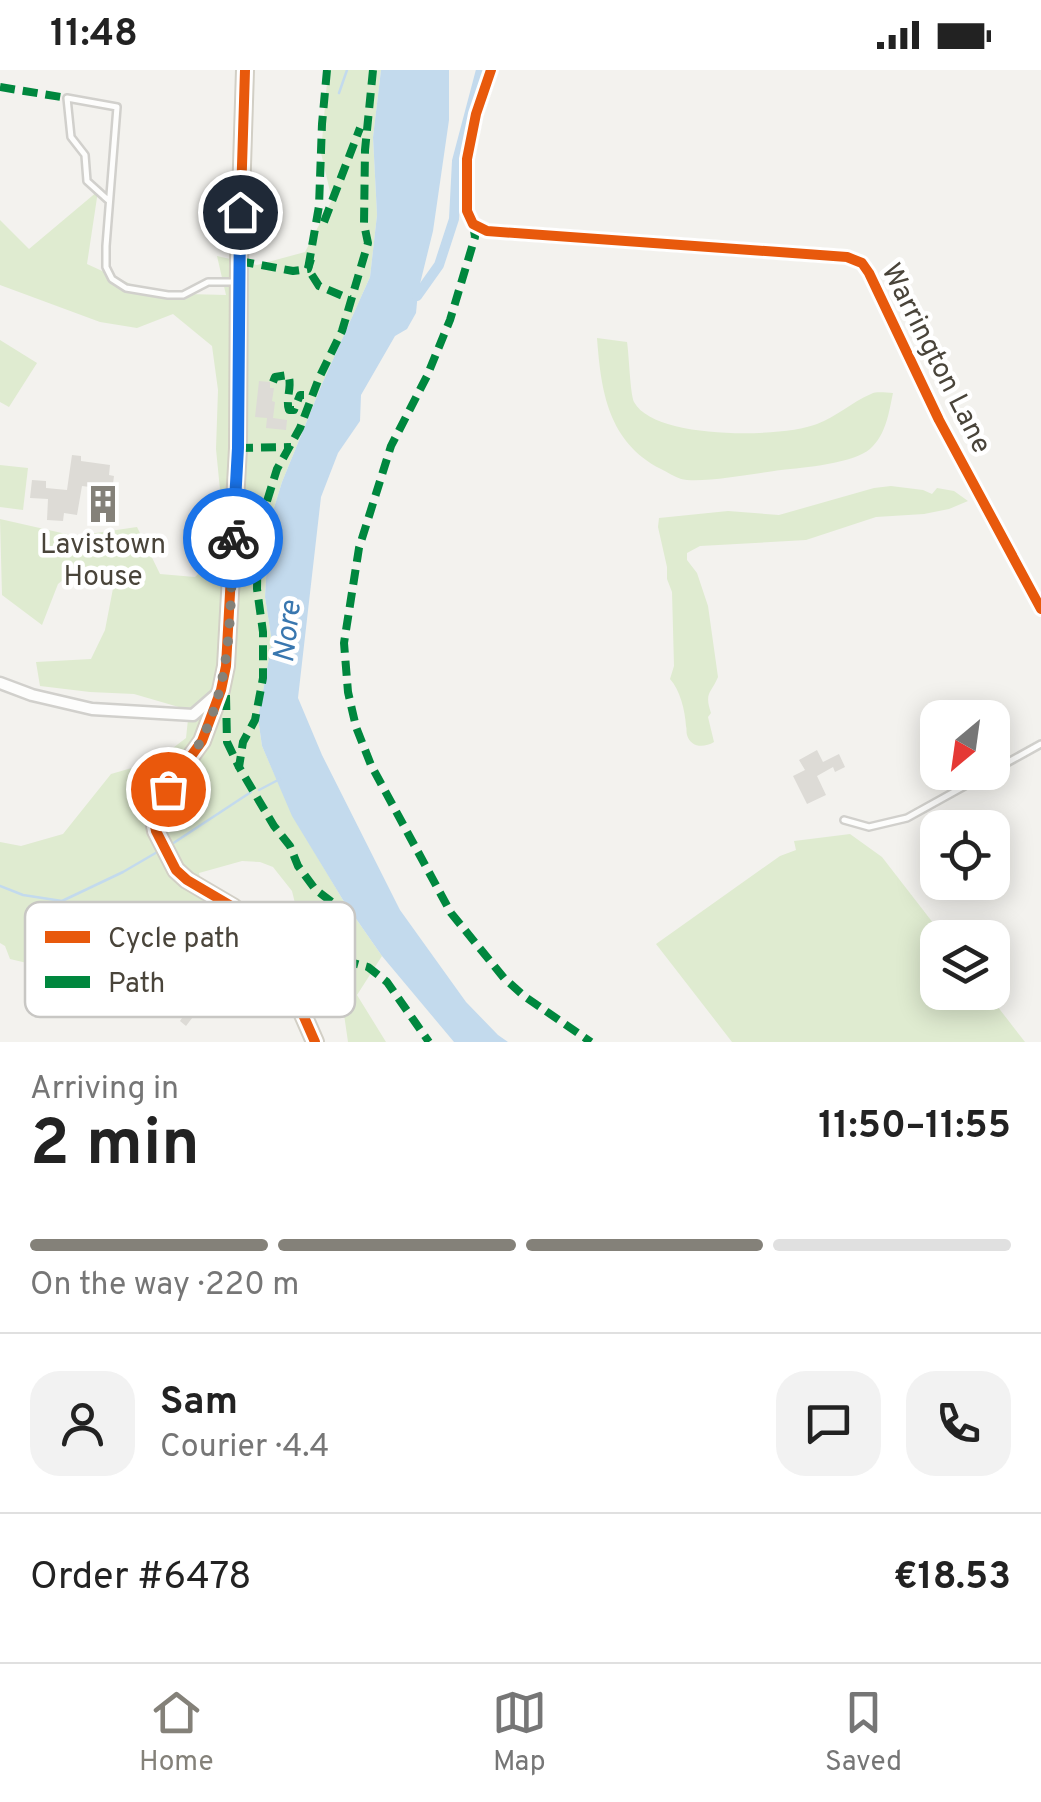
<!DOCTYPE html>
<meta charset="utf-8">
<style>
body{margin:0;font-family:Overpass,sans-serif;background:#f2f2f2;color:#222;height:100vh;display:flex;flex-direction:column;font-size:38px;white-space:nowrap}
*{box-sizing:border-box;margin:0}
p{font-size:32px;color:#767676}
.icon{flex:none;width:55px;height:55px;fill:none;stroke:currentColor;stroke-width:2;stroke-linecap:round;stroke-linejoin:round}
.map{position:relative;height:972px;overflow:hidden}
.drawer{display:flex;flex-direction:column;background:#fff;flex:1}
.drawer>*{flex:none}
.needle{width:65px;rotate:209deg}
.tools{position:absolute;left:920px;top:630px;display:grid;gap:20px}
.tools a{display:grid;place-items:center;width:90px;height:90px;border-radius:20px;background:#fff;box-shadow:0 5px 25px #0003;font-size:50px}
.pin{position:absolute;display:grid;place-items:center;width:85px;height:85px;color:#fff;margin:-42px;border:5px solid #fff;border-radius:50%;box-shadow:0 2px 10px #0007}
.courier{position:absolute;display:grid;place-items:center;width:100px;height:100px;margin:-50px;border:8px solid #1a73e8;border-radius:50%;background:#fff;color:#222;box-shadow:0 2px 12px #0007}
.headline em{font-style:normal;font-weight:700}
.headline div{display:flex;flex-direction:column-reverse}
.headline{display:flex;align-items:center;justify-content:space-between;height:170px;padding:0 30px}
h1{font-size:65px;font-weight:700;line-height:75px}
.bar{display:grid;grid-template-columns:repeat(4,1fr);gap:15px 10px;align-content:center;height:120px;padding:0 30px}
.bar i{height:12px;border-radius:8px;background:#e0e0e0}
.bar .on{background:#848179}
.bar p{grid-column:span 4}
.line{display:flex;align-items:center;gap:25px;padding:0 30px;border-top:2px solid #e0e0e0}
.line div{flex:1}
.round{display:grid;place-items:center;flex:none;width:105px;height:105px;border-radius:30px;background:#f2f2f2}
.status{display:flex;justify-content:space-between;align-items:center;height:70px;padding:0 50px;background:#fff;direction:ltr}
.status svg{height:28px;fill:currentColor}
.dock{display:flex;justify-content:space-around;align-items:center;height:140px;border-top:2px solid #e0e0e0;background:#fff;font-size:28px;color:#767676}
.dock a{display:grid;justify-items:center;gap:5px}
.dock .on{color:#848179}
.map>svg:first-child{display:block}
.green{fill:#dfebd0}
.water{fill:#c3daed}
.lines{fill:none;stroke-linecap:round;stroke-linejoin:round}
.stream{stroke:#c3daed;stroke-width:2.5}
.canal{stroke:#c3daed;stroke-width:10}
.building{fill:#dddbd6}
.lane-casing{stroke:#d1d0cc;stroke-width:10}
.street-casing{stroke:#d1d0cc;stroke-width:15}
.secondary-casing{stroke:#d2cfc5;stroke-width:20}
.lane{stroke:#fdfdfc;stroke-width:5}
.street{stroke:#fdfdfc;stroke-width:10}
.secondary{stroke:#f6f5f1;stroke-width:15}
.quiet{stroke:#00873e;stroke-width:8;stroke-dasharray:15 8;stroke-linecap:butt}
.cycleway-casing{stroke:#fff;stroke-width:16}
.cycleway{stroke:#e8590c;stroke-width:10}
.done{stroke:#848179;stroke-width:10;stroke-dasharray:0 18}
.route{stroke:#1a73e8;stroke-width:12}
.labels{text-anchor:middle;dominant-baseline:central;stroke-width:9;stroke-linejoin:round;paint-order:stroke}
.street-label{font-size:28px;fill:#49443a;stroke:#fff}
.poi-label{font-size:28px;fill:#49443a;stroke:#fff}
.water-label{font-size:30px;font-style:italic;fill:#3977af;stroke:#fff}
.key{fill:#fff;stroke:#c8c7c4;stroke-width:2.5}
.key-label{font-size:28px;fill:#49443a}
</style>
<div class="status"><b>11:48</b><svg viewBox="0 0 49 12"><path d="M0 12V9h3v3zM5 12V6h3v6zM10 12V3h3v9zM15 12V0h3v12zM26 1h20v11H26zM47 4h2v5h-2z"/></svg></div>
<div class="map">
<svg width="1041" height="972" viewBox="0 0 1041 972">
<rect width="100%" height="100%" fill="#f3f2ee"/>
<g class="green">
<polygon points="328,0 381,0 373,67 377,145 370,207 322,314 282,412 269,454 265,527 272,572 258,648 262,676 293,746 343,830 382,886 357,925 386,972 348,972 337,896 313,907 292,821 273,797 260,792 242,791 199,803 207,837 120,884 109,910 102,912 90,890 65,902 10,889 5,876 0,873 0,772 21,776 63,764 111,704 156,691 186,668 189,640 134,624 90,622 40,616 36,592 91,589 105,560 115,508 81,495 58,514 42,555 2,525 0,449 75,466 137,457 160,504 195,507 208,494 221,430 216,379 218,320 212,276 173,244 137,258 100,252 0,215 0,150 29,179 98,121 87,194 150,223 226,225 217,186 257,195 305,182 332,130 321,83"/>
<path d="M597 268 627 272C629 284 630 323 634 332 654 370 782 368 817 354 836 347 852 332 871 324 877 321 886 323 893 323 889 342 886 365 870 379 854 393 803 398 781 400 759 403 700 414 681 409 675 407 667 402 661 399 608 372 601 321 597 268Z"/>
<polygon points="0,270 37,293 9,337 0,332"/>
<polygon points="0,395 28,398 23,440 0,437"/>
<path d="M891 416 923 420 932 424 937 418 954 421 968 431 949 439 924 444 876 447 806 470 700 476 687 483V490L697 503 708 536 718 607C711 624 704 622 711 643L708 647 714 672C704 678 691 678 687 665 686 662 687 659 686 656 685 640 680 620 670 609L674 596 672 522 667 509V497L658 457 659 448 728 441 779 445 874 418Z"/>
<polygon points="850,764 882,787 944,867 938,868 938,922 987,923 1025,972 732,972 656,874 780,786 796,780 794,771"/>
</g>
<polygon class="water" points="381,0 449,0 449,50 433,161 418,222 416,243 407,259 395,266 361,325 360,351 338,383 321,427 298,628 322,685 400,840 466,932 498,965 508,972 454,972 382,886 343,830 292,746 262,676 258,648 272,572 265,527 269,454 282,412 322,314 370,207 377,145 373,67"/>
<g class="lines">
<g class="stream">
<polyline points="339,23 347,0"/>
<polyline points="259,720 280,709"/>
<polyline points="172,774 251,722"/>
<polyline points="0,816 23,825 62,831 123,802 159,781"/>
</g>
<polyline class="canal" points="417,226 439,195 454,149 457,91 481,0"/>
</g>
<g class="building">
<polygon points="259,311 270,312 270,318 274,318 272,331 275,332 273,348 287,350 286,360 266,358 267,348 255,347"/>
<polygon points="72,385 81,386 81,391 110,395 109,405 114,406 108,452 94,450 98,418 82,416 77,445 64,443 63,451 47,450 48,429 30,428 32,410 46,411 46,418 67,420"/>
<polygon points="817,680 823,692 839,684 845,697 835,702 833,697 817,706 826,725 807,734 793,706 805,700 799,690"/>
<polygon points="196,918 207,925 209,922 216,928 208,940 202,935 186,956 180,951 186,942 181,938"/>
</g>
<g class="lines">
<g class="lane-casing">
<g id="lane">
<polyline points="108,130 87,111 85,85 71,67 67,28 117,37 106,176 106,197 112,209 126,218 168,225 183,225 208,212 236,212"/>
<polyline points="992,701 1041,674"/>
<polyline points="844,750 869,757 907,748 990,702"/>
</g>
</g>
<g class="street-casing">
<g id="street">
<polyline points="491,0 476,44 467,89 467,141 473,154 487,161 847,187 862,193 869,203 939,350 1041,539"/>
<polyline points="0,613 32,625 92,639 193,645 217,624"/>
</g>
</g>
<g class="secondary-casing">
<polyline id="secondary" points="245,0 239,191 238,378 226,596 221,620 202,671 160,729 153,745 156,761 176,800 187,810 233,837 261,861 276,883 315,972"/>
</g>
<use href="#lane" class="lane"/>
<use href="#street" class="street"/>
<use href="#secondary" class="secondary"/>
<g class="quiet">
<polyline points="327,0 322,54 319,136 308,199 319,216 350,229"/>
<polyline points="373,0 365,80 364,154 368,173 342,261 319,308 300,358 277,399 258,460 257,519 263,562 263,608 255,650 243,672 239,697 274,756 290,776 298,796 315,819 333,833 334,844 319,861 332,887 368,897 387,912 429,972"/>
<polyline points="0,17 67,28"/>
<polyline points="324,152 360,58"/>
<polyline points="473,154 475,167 450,250 427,306 391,376 359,478 344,573 348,622 356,657 371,695 451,843 504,908 524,926 591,972"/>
<polyline points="239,191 293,201 308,199 311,189"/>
<path d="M273 312 275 307 288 305C293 316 285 329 289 340H294L300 325H304"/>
<polyline points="238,378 291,377"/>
<polyline points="226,625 227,672 239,697"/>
<polyline points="295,924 304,920 302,909 332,887"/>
</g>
<g class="cycleway-casing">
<g id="cycleway">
<polyline points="245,0 239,191 238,378 226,596 221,620 202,671 160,729 153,745 156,761 176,800 187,810 233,837 261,861 276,883 315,972"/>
<polyline points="491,0 476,44 467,89 467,141 473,154 487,161 847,187 862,193 869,203 939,350 1041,539"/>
</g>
</g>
<use href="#cycleway" class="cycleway"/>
</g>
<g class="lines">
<path class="done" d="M168 719C179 702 194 685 203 667 233 604 230 537 233 468"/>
<polyline class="route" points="233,468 238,378 240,142"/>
</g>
<defs>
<g id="building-bare" transform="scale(3)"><path d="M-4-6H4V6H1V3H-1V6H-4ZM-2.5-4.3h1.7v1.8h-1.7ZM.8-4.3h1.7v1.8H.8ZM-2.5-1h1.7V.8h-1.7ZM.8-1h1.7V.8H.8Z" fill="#848179" stroke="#fff" stroke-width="2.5" paint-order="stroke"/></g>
</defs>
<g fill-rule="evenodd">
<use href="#building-bare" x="103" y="434"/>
</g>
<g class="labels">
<g class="street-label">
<text transform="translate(935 289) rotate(63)">Warrington Lane</text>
</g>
<g class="poi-label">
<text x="103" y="476">Lavistown<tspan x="103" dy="32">House</tspan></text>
</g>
<g class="water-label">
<text transform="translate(289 562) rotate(-83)">Nore</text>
</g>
</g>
<rect x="25" y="832" width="330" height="115" rx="15" class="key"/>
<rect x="45" y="861" width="45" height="12" fill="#e8590c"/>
<rect x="45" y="906" width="45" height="12" fill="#00873e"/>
<g class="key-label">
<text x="108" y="877">Cycle path</text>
<text x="108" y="922">Path</text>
</g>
</svg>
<div class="tools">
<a><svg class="needle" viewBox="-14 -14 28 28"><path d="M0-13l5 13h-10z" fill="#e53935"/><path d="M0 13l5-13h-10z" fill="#767676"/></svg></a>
<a><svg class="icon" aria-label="locate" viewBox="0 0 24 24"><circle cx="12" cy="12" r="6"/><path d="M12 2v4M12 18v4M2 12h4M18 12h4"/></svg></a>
<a><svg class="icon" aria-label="layers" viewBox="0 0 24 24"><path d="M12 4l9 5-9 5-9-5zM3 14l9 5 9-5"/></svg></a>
</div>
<div class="pin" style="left:168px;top:719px;background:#ea580c"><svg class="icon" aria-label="bag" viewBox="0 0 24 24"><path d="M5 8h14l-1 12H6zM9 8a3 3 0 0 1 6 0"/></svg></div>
<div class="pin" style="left:240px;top:142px;background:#1f2937"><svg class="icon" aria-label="home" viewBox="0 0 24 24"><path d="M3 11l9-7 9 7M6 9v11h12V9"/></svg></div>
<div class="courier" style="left:233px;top:468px"><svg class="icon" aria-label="bike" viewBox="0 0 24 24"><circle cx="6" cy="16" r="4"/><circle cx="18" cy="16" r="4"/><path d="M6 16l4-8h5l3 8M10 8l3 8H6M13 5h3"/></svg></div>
</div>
<section class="drawer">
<div class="headline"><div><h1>2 min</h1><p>Arriving in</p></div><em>11:50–11:55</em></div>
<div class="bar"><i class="on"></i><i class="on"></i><i class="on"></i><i></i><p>On the way · 220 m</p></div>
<div class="line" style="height:180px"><a class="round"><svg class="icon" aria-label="person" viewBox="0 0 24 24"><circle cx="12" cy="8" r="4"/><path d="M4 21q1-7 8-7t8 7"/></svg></a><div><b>Sam</b><p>Courier · 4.4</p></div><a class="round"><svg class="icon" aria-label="chat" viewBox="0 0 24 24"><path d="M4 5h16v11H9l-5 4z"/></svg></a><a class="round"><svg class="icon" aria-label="phone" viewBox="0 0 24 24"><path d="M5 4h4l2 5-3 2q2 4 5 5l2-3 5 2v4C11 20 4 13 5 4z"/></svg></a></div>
<div class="line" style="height:130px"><div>Order #6478</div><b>€18.53</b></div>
</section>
<nav class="dock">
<a class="on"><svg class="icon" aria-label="home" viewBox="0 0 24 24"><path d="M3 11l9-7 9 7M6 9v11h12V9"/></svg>Home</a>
<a><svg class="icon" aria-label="map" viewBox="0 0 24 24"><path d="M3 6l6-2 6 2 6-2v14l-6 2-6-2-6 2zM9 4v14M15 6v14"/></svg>Map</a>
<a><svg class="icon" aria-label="saved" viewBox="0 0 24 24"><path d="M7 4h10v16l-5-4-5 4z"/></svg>Saved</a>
</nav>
